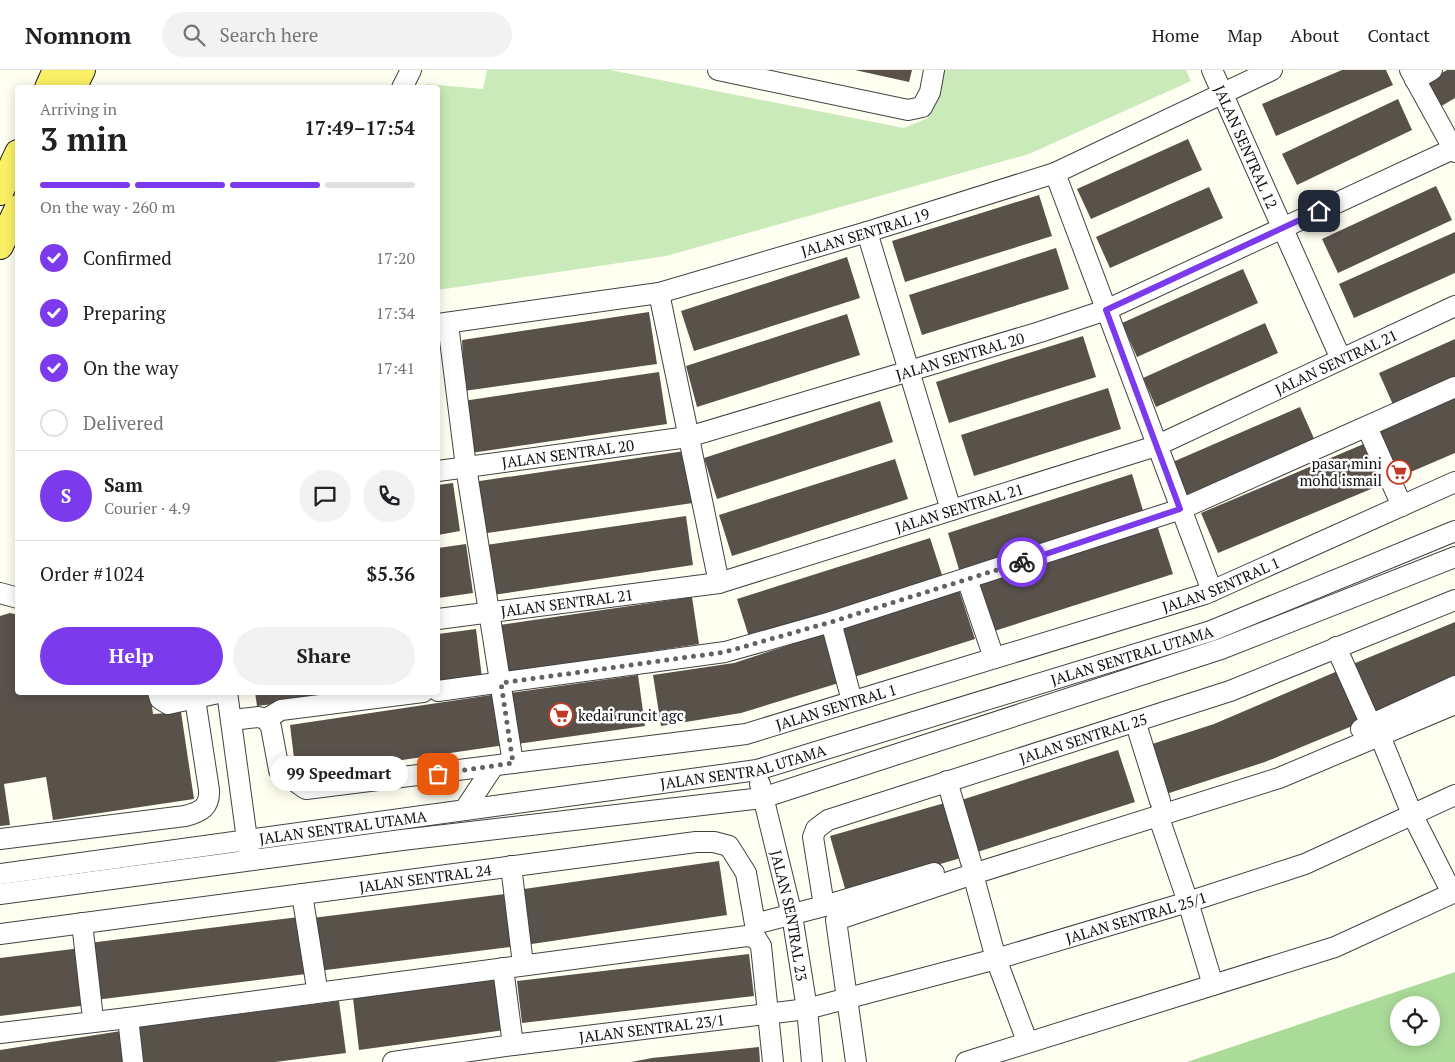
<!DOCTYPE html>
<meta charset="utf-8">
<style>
body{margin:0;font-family:"PT Serif",serif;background:#f2f2f2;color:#202124;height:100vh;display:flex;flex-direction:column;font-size:19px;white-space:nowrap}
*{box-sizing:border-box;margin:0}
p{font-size:16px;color:#757577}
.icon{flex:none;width:28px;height:28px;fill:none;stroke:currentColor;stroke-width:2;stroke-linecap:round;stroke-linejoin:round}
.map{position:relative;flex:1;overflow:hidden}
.sheet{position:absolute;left:15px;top:15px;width:425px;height:610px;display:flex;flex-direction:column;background:#fff;border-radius:5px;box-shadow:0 2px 12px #0003}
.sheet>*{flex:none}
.fabs{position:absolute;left:1390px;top:926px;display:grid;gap:10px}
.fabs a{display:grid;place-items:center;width:50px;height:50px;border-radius:50%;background:#fff;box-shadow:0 2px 12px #0003;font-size:25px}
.pin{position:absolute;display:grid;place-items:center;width:42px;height:42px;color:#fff;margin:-21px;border-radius:10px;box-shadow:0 2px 8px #0006}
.courier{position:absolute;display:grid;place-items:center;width:50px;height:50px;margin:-25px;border:4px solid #7c3aed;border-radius:50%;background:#fff;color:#222;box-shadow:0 1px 6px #0007}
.bubble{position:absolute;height:35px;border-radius:18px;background:#fff;box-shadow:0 2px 12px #0003;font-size:16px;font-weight:600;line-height:35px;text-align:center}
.headline em{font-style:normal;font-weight:600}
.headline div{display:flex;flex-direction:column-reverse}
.headline{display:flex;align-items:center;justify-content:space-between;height:85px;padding:0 25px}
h1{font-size:32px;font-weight:600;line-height:38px}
.bar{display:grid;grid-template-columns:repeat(4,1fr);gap:8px 5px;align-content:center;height:60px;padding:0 25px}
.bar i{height:6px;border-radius:4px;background:#e0e0e0}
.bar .selected{background:#7c3aed}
.bar p{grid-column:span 4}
.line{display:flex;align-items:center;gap:12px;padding:0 25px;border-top:1px solid #e0e0e0}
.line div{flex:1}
.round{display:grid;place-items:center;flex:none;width:52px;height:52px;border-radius:26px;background:#f2f2f2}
ol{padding:0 25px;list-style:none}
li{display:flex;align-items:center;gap:15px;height:55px}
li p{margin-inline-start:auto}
li .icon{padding:5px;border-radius:50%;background:#7c3aed;color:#fff;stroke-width:4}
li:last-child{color:#757577}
li i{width:28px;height:28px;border:2px solid #e0e0e0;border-radius:50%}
.primary-button{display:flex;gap:10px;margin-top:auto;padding:10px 25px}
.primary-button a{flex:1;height:58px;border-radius:30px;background:#7c3aed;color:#fff;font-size:20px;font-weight:600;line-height:58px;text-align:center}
.primary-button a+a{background:#f2f2f2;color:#202124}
header{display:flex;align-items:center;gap:30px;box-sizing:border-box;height:70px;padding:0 25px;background:#fff;border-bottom:1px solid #e0e0e0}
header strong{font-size:24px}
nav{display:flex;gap:28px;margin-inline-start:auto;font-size:18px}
.search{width:350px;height:45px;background:#f2f2f2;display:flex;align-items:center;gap:12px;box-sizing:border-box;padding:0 18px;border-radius:28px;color:#757577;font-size:19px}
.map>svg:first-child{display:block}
.green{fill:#caeab9}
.forest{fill:#abdb98;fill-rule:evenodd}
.building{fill:#58524b}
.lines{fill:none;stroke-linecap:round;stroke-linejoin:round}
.minor-casing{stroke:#424242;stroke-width:22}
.major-casing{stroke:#202020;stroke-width:28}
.minor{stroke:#fff;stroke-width:20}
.major{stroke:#faf066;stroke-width:26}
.done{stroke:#63635e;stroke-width:5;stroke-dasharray:0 9}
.route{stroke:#7c3aed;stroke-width:6}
.labels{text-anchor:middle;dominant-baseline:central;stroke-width:5;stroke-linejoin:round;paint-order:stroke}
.street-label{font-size:15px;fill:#0f0f0f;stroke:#fff}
.poi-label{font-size:15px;fill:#0f0f0f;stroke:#fff;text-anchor:end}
</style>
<header>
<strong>Nomnom</strong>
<div class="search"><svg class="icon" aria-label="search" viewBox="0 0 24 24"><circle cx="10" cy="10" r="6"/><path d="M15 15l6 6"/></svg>Search here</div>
<nav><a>Home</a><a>Map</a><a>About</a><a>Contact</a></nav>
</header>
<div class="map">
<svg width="1455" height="992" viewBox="0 0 1455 992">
<rect width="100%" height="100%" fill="#fffff1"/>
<polygon class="green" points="487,0 610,0 904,58 928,48 939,0 1186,0 1191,11 1029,84 666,186 438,220 438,18 426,18 427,14 483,19"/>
<path class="forest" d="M1455 902V992H1187ZM1399 935H1431V968H1399Z"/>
<g class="building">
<polygon points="855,0 912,0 909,12"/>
<polygon points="1342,0 1386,0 1393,15 1276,66 1262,34"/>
<polygon points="1447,0 1455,0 1455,28 1438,38 1424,13"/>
<polygon points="1398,29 1412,60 1297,115 1282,84"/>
<polygon points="1188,69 1202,100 1091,149 1077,119"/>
<polygon points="1436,116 1452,150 1338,203 1322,169"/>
<polygon points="1209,117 1223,148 1110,198 1096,167"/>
<polygon points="1039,125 1052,166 905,212 892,171"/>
<polygon points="1455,162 1455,203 1354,248 1339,214"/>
<polygon points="1056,178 1069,219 922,265 909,225"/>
<polygon points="847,187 860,228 694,281 681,241"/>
<polygon points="1243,199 1258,233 1137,287 1122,253"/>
<polygon points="649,242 657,294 464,321 462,270"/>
<polygon points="847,244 860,285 697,337 686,296"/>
<polygon points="1265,253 1278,283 1156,337 1143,308"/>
<polygon points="1083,266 1096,307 949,353 936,312"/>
<polygon points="1455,269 1455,310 1394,337 1379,303"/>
<polygon points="659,302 667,354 471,383 463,331"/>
<polygon points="1108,318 1121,359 974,406 961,365"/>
<polygon points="1455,328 1455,383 1399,407 1379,362"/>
<polygon points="880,331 893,372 717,429 704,388"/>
<polygon points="1300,337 1316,373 1183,429 1168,394"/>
<polygon points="1366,373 1383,414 1218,483 1201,443"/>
<polygon points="685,381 693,433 480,464 473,412"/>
<polygon points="895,389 908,429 732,486 719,445"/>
<polygon points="1132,404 1145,447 961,506 948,463"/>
<polygon points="453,413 460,461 438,465 438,415"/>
<polygon points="686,446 693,495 493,525 486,475"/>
<polygon points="1157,455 1173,504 988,563 972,514"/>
<polygon points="930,468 943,508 750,570 737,529"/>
<polygon points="466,474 473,523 438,528 438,478"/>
<polygon points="959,520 975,569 851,608 836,559"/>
<polygon points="692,527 699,574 506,603 499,555"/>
<polygon points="10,543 18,545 18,622 150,622 153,644 181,642 194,729 53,750 46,707 4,714 10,755 0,756 0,546"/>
<polygon points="1455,552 1455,610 1369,646 1348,596"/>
<polygon points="476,559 482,608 438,614 438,564"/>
<polygon points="826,563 842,612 741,643 661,656 653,605 734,593"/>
<polygon points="1340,600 1362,652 1265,692 1166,724 1149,675 1214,654"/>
<polygon points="638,605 645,656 517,674 510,623"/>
<polygon points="255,622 355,622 355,624 257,636"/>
<polygon points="498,624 505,675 313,703 294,688 290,655"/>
<polygon points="1118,680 1135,732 971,784 955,732"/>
<polygon points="948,732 964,787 846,822 830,766"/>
<polygon points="719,791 727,845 525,875 517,820"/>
<polygon points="505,824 511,877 318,901 312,848"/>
<polygon points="299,847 306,904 95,930 89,873"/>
<polygon points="81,878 88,935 0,946 0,888"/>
<polygon points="749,884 754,926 522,953 517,911"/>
<polygon points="499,908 505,960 359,980 353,928"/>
<polygon points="339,931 346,983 275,992 143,992 138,957"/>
<polygon points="121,961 126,992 0,992 0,980"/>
<polygon points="759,977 760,992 631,992 652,988"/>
</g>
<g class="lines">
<g class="minor-casing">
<g id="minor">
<polyline points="718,0 908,40 922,37 930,22 934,0"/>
<path id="s1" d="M1212 0 1341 289"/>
<polyline points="1410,0 1455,82"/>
<polyline points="1415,10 1432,0"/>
<polyline points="402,18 411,0"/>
<polyline points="1055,103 1212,521"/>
<polyline points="867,162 951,440"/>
<polyline points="659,223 719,513"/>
<path id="s2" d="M438 254 659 223 867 162 1055 103 1272 0"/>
<polyline points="448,254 466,397 513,693"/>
<polyline points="1367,357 1402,436"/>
<path id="s3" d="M438 401 688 367 1040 262 1106 240 1455 78"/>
<polyline points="967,509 994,588"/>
<polyline points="0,523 18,528"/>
<path id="s4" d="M438 549 719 513 1156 376 1455 236"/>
<polyline points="831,552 852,631"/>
<polyline points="1336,577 1371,655"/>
<polyline points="438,621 725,582 831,552 1181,439 1455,317"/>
<polyline points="158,622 160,629 168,634 223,622"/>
<polyline points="227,622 249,784"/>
<polyline points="266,649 281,640 423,622"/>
<path id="s5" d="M232 650 258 647 266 649 271 657 279 700 306 719 746 664 1205 524 1455 412"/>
<polyline points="1135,651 1160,731"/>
<polyline points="1361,659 1455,616"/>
<polyline points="1380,666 1412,744 1452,823"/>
<polyline points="947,711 971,792"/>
<path id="s6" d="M760 714 792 845 807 939 812 992"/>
<polyline points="465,739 493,697"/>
<polyline points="1158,745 1188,832 1213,915"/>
<path d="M0 769 185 746C201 742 210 737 209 720L195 629"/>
<polyline points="511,796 522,886"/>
<path id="s7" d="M0 804 757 700 1211 561 1455 461"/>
<polyline points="973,804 996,889 1027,971"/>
<polyline points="0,824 402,770 762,728 1221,579 1455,487"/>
<polyline points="302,824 316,912"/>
<polyline points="824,836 934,803"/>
<polyline points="82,853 92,940"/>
<path id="s8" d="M0 864 696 772H714L729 776 746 803 755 854 824 836 813 767 816 759 828 750 1230 621 1455 530"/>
<polyline points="503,898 513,975"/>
<polyline points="128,948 133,992"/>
<polyline points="0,963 128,948 747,866 756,868 761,876 773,992"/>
<path id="s9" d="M393 992 513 975 807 939 996 889 1188 832 1305 794 1455 725"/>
<polyline points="856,992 836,850 973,804 1279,708 1455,634"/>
<polyline points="966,992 1335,877 1455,822"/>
</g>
</g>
<g class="major-casing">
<g id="major">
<polyline points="48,18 56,0"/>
<polyline points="73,18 82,0"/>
<polyline points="0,122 18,83"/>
<polyline points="0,176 18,138"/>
</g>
</g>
<use href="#minor" class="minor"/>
<use href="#major" class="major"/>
</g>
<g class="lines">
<polyline class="done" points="438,704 513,693 501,613 725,582 831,552 1022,492"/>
<polyline class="route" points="1022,492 1180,439 1106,240 1319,141"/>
</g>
<defs>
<g id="supermarket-ring" transform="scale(1.25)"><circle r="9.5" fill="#fff" stroke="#c13824" stroke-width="1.5"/><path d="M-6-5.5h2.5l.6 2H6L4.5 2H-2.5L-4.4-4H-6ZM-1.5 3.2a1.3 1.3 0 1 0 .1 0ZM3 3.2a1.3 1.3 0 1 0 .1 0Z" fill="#c13824"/></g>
</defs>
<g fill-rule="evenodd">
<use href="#supermarket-ring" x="1399" y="402"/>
<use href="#supermarket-ring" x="561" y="645"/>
</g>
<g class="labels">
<g class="street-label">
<text stroke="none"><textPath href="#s1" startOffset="84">JALAN SENTRAL 12</textPath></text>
<text stroke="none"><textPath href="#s2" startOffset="438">JALAN SENTRAL 19</textPath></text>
<text stroke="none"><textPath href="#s3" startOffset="536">JALAN SENTRAL 20</textPath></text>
<text stroke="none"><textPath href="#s4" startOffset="940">JALAN SENTRAL 21</textPath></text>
<text stroke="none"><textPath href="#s3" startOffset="131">JALAN SENTRAL 20</textPath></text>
<text stroke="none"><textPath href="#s4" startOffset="535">JALAN SENTRAL 21</textPath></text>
<text stroke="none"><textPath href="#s5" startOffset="1062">JALAN SENTRAL 1</textPath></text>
<text stroke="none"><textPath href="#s4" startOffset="130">JALAN SENTRAL 21</textPath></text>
<text stroke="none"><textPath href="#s7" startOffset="1156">JALAN SENTRAL UTAMA</textPath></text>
<text stroke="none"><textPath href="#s5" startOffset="658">JALAN SENTRAL 1</textPath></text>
<text stroke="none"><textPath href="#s8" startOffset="1252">JALAN SENTRAL 25</textPath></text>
<text stroke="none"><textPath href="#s7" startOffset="751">JALAN SENTRAL UTAMA</textPath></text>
<text stroke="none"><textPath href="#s7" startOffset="346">JALAN SENTRAL UTAMA</textPath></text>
<text stroke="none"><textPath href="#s8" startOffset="429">JALAN SENTRAL 24</textPath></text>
<text stroke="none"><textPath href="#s6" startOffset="135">JALAN SENTRAL 23</textPath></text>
<text stroke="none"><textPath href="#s9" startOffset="759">JALAN SENTRAL 25/1</textPath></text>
<text stroke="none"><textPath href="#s9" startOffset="261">JALAN SENTRAL 23/1</textPath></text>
</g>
<g class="poi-label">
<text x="1382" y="393">pasar mini<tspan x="1382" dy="17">mohd ismail</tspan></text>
<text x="578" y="645" text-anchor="start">kedai runcit agc</text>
</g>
</g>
</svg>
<div class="fabs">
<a><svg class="icon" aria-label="locate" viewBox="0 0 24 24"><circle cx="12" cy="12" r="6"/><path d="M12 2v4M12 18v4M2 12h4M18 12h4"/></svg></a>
</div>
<div class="pin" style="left:438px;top:704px;background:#ea580c"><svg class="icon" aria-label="bag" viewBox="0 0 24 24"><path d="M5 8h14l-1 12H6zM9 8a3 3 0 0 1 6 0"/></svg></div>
<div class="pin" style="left:1319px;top:141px;background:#1f2937"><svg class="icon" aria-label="home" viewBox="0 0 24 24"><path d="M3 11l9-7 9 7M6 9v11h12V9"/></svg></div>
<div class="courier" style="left:1022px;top:492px"><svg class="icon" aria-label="bike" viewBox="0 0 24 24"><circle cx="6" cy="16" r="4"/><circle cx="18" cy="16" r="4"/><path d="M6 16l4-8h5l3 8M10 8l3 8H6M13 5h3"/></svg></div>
<div class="bubble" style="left:270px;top:686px;width:138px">99 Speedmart</div>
<section class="sheet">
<div class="headline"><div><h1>3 min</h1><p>Arriving in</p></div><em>17:49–17:54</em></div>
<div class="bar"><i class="selected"></i><i class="selected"></i><i class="selected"></i><i></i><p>On the way · 260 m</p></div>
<ol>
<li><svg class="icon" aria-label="check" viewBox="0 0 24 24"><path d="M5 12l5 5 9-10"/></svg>Confirmed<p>17:20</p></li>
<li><svg class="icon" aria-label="check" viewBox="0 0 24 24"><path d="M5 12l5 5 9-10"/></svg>Preparing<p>17:34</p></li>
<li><svg class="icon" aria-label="check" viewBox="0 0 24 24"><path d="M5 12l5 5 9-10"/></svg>On the way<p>17:41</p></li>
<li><i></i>Delivered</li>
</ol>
<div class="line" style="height:90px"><b class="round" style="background:#7c3aed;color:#fff">S</b><div><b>Sam</b><p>Courier · 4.9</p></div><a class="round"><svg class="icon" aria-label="chat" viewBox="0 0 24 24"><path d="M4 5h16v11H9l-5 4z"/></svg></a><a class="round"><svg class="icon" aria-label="phone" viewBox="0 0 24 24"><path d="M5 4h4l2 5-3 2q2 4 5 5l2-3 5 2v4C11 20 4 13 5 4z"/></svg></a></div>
<div class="line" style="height:65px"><div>Order #1024</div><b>$5.36</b></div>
<div class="primary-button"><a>Help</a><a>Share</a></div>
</section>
</div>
